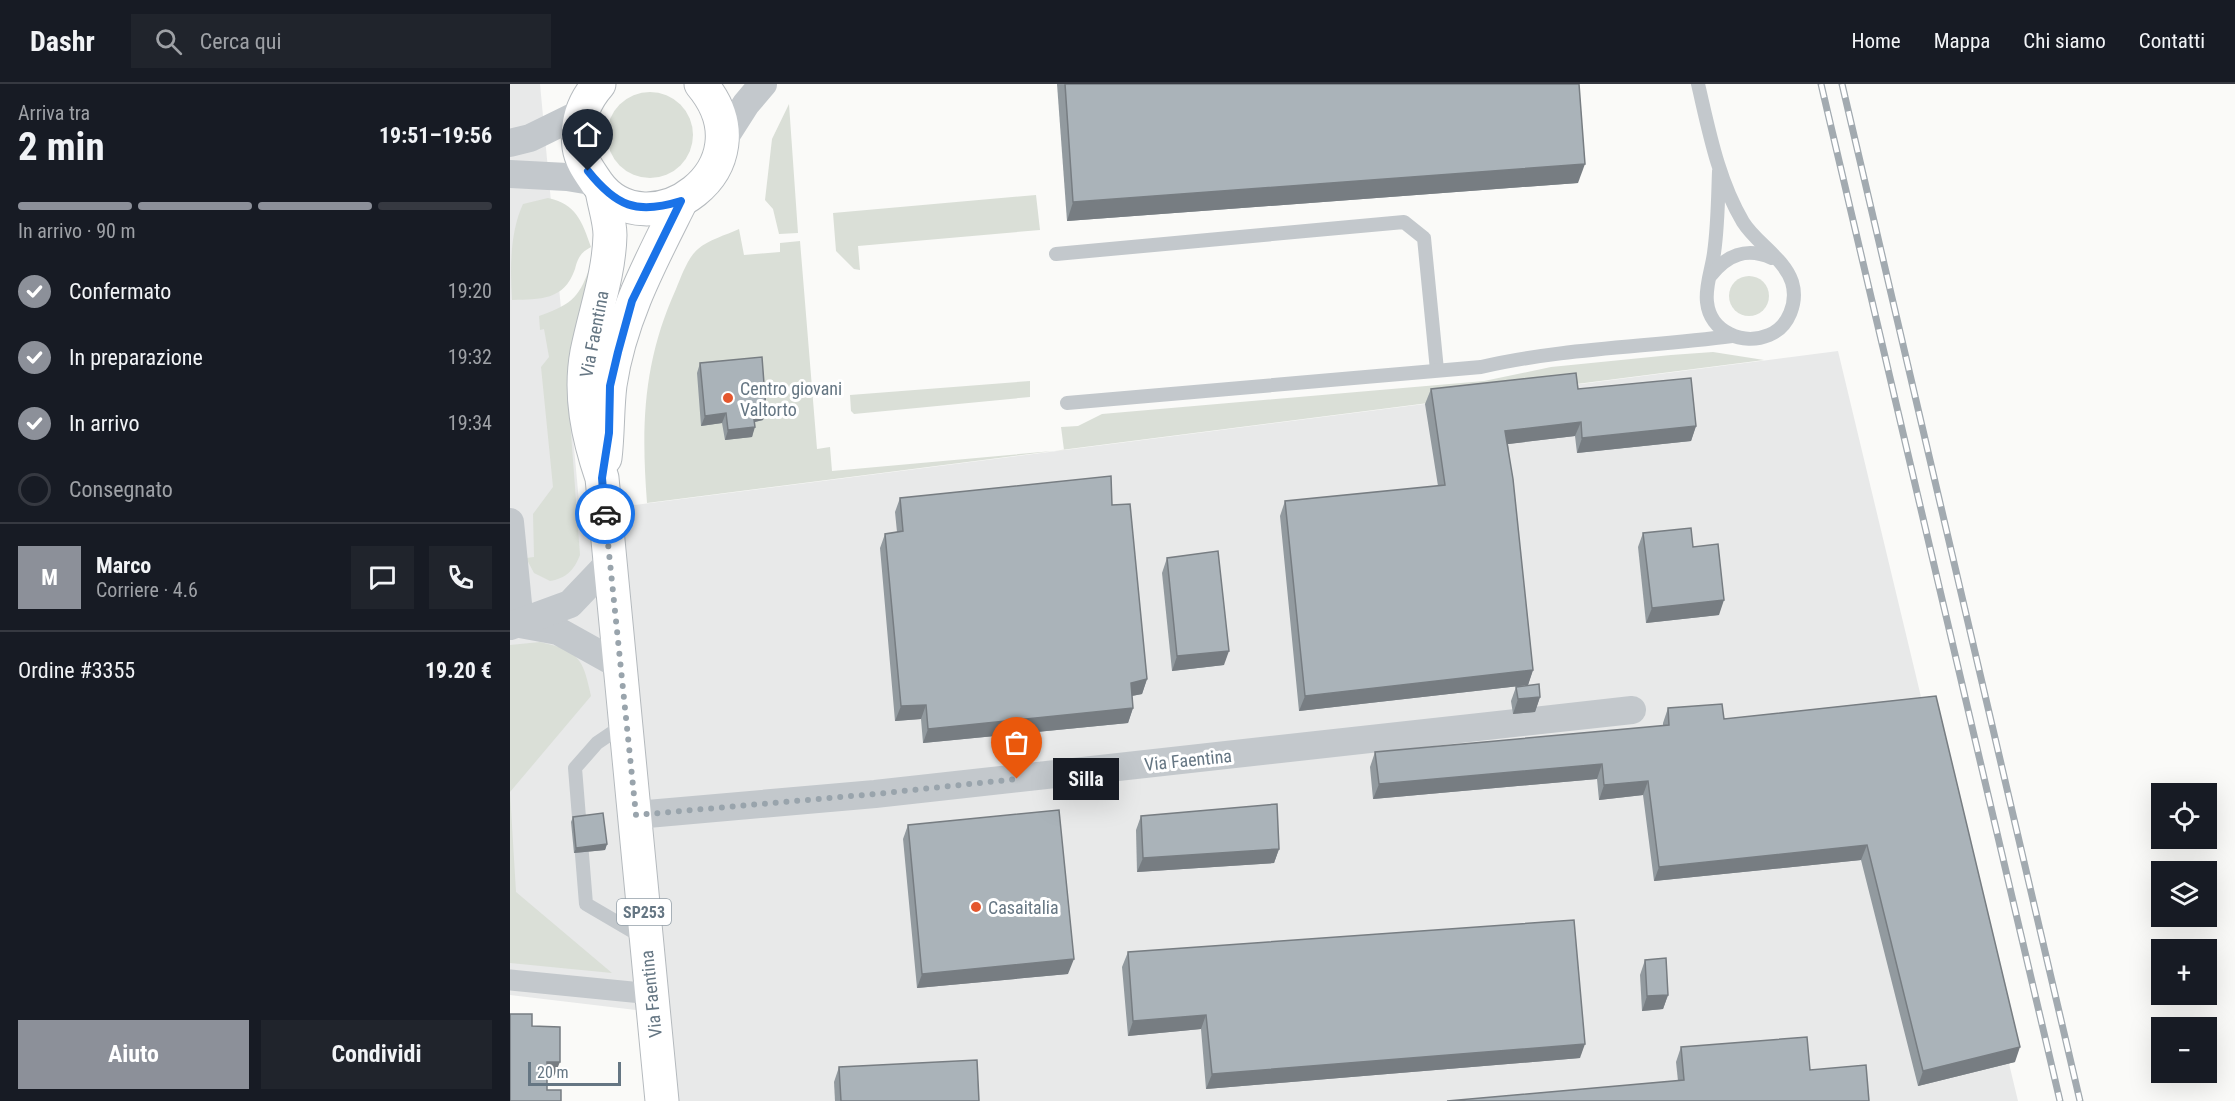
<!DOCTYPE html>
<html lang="it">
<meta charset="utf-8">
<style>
body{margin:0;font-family:"Roboto Condensed",sans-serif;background:#20242c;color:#f1f3f6;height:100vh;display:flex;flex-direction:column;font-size:22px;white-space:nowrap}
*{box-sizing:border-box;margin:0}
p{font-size:20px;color:#9ea1a6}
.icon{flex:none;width:33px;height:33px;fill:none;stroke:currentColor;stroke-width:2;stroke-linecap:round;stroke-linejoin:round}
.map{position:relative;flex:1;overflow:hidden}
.sheet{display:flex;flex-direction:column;background:#171b24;width:510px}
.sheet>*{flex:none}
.tools{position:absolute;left:1641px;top:699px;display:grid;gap:12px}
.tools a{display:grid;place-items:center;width:66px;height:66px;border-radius:0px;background:#171b24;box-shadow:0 6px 24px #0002;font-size:30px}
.scale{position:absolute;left:18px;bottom:15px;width:93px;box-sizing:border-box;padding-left:6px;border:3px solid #657683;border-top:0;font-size:16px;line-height:21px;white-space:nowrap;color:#657683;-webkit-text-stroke:4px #fff;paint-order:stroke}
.pin{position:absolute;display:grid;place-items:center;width:51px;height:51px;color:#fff;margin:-62px -26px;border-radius:50% 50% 50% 0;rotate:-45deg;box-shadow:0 0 6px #0007}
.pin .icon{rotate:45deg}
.courier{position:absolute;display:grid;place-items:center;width:60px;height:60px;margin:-30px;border:4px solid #1a73e8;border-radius:50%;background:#fff;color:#222;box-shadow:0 2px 8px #0007}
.bubble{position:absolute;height:42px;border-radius:0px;background:#171b24;box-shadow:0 6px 24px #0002;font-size:20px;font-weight:700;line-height:42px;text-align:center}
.overview em{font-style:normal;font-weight:700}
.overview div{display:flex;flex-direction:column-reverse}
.overview{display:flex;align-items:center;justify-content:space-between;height:102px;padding:0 18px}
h1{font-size:39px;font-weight:700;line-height:45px}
.bar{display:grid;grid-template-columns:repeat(4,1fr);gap:9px 6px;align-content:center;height:72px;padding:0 18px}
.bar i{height:8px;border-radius:4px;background:#363941}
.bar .active{background:#8c9099}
.bar p{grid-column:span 4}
.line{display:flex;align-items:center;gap:15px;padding:0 18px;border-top:2px solid #363941}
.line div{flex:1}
.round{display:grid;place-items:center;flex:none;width:63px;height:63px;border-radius:0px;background:#20242c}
ol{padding:0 18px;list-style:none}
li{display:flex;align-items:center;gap:18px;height:66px}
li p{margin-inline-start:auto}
li .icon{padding:6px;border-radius:50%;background:#8c9099;color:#fff;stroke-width:4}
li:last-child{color:#9ea1a6}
li i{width:33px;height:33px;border:3px solid #363941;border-radius:50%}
.cta{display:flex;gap:12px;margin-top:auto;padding:12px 18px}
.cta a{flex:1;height:69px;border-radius:0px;background:#8c9099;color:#fff;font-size:24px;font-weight:700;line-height:69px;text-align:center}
.cta a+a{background:#20242c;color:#f1f3f6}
header{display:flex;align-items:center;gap:36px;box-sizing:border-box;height:84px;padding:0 30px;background:#171b24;border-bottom:2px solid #363941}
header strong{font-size:28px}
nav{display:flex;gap:33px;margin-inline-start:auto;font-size:21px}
.search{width:420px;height:54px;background:#20242c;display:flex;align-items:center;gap:15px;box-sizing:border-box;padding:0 21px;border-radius:0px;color:#9ea1a6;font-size:22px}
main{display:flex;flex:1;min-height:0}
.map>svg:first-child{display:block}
.built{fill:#e8e9e9}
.green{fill:#dadfd7}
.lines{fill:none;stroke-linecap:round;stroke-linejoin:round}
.primary-casing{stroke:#b5babe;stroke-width:35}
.service{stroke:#c3c8cc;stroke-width:14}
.pedestrian{stroke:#c3c8cc;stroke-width:21}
.minor{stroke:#c3c8cc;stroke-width:28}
.primary{stroke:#fff;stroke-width:33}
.rail-casing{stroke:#a2aab0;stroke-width:7}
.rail{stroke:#fff;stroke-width:4.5;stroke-dasharray:14;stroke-linecap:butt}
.wall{fill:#929a9f}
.shaded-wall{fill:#777d82}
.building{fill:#aab3b9;stroke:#777d82;stroke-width:1.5}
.done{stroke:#99a4ac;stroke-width:6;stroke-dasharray:0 10.8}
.route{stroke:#1a73e8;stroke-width:8}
.poi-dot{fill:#e4572e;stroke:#fff;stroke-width:2}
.labels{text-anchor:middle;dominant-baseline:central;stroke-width:6;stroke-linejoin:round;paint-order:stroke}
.shield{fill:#fff;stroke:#939fa8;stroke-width:1.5}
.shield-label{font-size:16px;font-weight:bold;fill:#657683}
.street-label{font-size:18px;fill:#657683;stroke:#fff}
.poi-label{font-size:18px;fill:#657683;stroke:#fff;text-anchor:start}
</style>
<header>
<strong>Dashr</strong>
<div class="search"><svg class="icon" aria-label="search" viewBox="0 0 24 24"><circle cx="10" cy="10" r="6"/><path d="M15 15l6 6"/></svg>Cerca qui</div>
<nav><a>Home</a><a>Mappa</a><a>Chi siamo</a><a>Contatti</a></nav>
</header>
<main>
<section class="sheet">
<div class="overview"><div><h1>2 min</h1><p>Arriva tra</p></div><em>19:51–19:56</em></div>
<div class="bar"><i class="active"></i><i class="active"></i><i class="active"></i><i></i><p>In arrivo · 90 m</p></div>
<ol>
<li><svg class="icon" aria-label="check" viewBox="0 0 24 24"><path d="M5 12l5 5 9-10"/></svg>Confermato<p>19:20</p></li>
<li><svg class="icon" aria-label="check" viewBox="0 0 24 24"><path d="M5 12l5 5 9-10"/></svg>In preparazione<p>19:32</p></li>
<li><svg class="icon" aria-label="check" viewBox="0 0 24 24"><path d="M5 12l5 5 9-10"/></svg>In arrivo<p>19:34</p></li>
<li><i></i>Consegnato</li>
</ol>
<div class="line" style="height:108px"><b class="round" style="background:#8c9099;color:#fff">M</b><div><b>Marco</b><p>Corriere · 4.6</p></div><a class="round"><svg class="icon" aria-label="chat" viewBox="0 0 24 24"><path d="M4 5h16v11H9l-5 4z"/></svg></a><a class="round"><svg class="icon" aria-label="phone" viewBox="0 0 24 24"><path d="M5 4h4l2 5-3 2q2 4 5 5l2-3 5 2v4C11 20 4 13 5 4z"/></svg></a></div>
<div class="line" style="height:78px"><div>Ordine #3355</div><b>19.20 €</b></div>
<div class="cta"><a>Aiuto</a><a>Condividi</a></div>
</section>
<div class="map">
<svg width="1725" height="1017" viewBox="0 0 1725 1017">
<rect width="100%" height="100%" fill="#fafaf8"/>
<polygon class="built" points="0,0 30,0 70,428 1328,267 1508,1017 136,1017 126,926 0,911"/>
<g class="green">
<circle cx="140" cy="51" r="43"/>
<polygon points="279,20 288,149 269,150 263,125 255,116 262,55"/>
<polygon points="526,111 530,146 348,162 350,186 344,185 326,167 323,129"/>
<path d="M38 114C66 120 72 137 81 163 70 169 68 174 65 185 54 217 30 215 2 216 0 184 0 148 13 120Z"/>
<path d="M229 145 234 171 270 168V159L290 157 307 365 320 363 322 387 554 366 551 343 568 342 592 330 974 297 1041 283 1161 271 1203 268 1254 276 137 419C131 341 133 278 166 205 171 193 178 173 188 165 198 156 216 151 229 145Z"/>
<path d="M82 178 59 322 70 471C64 486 57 494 40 497L24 489 16 474 24 473 23 430 43 403 31 283 39 273 34 245 30 246 29 232C65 219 69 213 82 178Z"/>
<circle cx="1239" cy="212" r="20"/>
<polygon points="520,297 520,313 344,330 341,327 340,311"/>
<path d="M30 558C69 567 73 574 81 612L0 708 6 808 102 889 0 879V561Z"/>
</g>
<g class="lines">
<g class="primary-casing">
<g id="primary">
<path d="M89 0C73 18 66 39 69 63 71 77 79 87 87 99 137 169 262 84 191 0"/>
<path d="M92 106C94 120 100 137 100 151 99 191 85 228 77 268 69 311 78 353 92 394L152 1017"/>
<path d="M95 374C98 350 97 325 100 301 110 234 141 177 171 117"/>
</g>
</g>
<g class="service">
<path d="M1188 0C1199 47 1208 96 1233 138 1246 159 1274 174 1282 198 1288 218 1279 243 1259 251 1233 262 1200 248 1197 218 1195 202 1202 185 1204 169 1208 141 1208 114 1209 87"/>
<polyline points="546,170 894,138 914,154 927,286"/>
<path d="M1201 191C1218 170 1237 163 1262 174"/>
<path d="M557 319 971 283C1052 264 1139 263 1222 252"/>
<polyline points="115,640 87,659 65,684 76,820 134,854"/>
</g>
<polyline class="pedestrian" points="0,896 142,910"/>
<g class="minor">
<polyline points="213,56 236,20 253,0"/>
<polyline points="0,59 20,54 71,29"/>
<polyline points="0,90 57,93 87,98"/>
<polyline points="0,438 10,540"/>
<polyline points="10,540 48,547 109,581"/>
<polyline points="0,542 60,520 100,478"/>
<polyline points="126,731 365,710 1122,626"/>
</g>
<use href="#primary" class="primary"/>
<g class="rail-casing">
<g id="rail">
<polyline points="1311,0 1550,1017"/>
<polyline points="1332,0 1570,1017"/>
</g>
</g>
<use href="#rail" class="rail"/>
</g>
<g class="wall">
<polygon points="547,0 1069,0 1068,99 557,137"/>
<polygon points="190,279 256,326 253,336 245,338 242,353 215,356 212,339 191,342 187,289"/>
<polygon points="921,305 1068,305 1186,342 1181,357 1067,369 1065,352 998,360 1023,586 1018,601 789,627 770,432 775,417 928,402 915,320"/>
<polygon points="390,414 602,421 637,595 632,610 622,612 623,624 618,639 413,659 411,635 385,637 370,464 375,450 387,448 385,428"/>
<polygon points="1133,449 1183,463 1209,531 1136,539 1128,463"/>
<polygon points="657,474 714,581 662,587 652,489"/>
<polygon points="1006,603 1030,613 1025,628 1003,630 1001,617"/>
<polygon points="1426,612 1505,978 1408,1002 1351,776 1144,797 1133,711 1089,716 1087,695 863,715 860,683 865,668 1153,642 1153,639 1158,624 1214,635"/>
<polygon points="631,732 769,765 764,779 627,788 626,746"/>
<polygon points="63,733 97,760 95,766 64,769 61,738"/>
<polygon points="398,741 558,890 407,904 393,755"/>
<polygon points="618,868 1070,974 696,1005 691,945 618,952 612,883"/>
<polygon points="1135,876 1158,911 1153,925 1132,927 1130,891"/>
<polygon points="1171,963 1300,986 1168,997 1166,978"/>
<polygon points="329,983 469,1017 325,1017 324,998"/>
</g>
<g class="shaded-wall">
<polygon points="1075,80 1068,99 557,137 563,118"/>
<polygon points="256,326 253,336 240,339 243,328"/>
<polygon points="216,329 212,339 191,342 195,332"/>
<polygon points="1071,338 1065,352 990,361 995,347"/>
<polygon points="1186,342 1181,357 1067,369 1072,354"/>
<polygon points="245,343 242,353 215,356 218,346"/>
<polygon points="1214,516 1209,531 1136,539 1142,524"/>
<polygon points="719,567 714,581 662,587 667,572"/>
<polygon points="1023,586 1018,601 789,627 795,612"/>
<polygon points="637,595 632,610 616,613 621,599"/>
<polygon points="1030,613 1025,628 1003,630 1008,615"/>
<polygon points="416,621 411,635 385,637 391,622"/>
<polygon points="623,624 618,639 413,659 418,645"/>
<polygon points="1092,680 1087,695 863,715 869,700"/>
<polygon points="1138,697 1133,711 1089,716 1094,701"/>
<polygon points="97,760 95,766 64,769 66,764"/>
<polygon points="1357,761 1351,776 1144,797 1149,783"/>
<polygon points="769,765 764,779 627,788 633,774"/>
<polygon points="564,875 558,890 407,904 412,890"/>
<polygon points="1158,911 1153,925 1132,927 1137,912"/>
<polygon points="696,931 691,945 618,952 623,937"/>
<polygon points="1075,960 1070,974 696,1005 702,990"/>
<polygon points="1510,963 1505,978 1408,1002 1413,987"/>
<polygon points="37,978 50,978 44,992 32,993"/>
</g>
<g class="building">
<polygon points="555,0 1069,0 1075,80 563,118"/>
<polygon points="252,273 256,326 243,328 245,343 218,346 216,329 195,332 190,279"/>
<polygon points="1066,289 1068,305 1181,294 1186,342 1072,354 1071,338 995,347 1003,395 1023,586 795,612 775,417 935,401 921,305"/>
<polygon points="601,392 602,421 620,420 637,595 621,599 623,624 418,645 416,621 391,622 375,450 393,447 390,414"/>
<polygon points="1181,444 1183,463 1208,460 1214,516 1142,524 1133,449"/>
<polygon points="708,467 719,567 667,572 657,474"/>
<polygon points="1029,600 1030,613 1008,615 1006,603"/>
<polygon points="1426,612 1510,963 1413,987 1357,761 1149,783 1138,697 1094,701 1092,680 869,700 865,668 1159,641 1158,624 1212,620 1214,635"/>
<polygon points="767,720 769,765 633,774 631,732"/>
<polygon points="549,726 564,875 412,890 398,741"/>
<polygon points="93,729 97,760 66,764 63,733"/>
<polygon points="1064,836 1075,960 702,990 696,931 623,937 618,868"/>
<polygon points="1156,874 1158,911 1137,912 1135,876"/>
<polygon points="0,930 22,930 22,942 50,943 50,978 37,978 37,1006 51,1006 51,1017 0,1017"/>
<polygon points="1297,953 1300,986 1356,981 1359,1017 937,1017 1174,996 1171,963"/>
<polygon points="467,976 469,1017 331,1017 329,983"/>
</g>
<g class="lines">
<polyline class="done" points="95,430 126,731 365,710 507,695"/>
<path class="route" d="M78 87C106 122 126 131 171 117L122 217 108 268 100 302 99 349 92 394 95 430"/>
</g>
<g class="poi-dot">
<circle cx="218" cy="314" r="6"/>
<circle cx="466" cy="823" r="6"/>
</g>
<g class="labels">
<rect class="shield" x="107" y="815" width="54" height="26" rx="4.5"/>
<g class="shield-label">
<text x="134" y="828">SP253</text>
</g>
<g class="street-label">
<text transform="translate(84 250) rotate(-79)">Via Faentina</text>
<text transform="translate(678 676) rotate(-6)">Via Faentina</text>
<text transform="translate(141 910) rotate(-96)">Via Faentina</text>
</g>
<g class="poi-label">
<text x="230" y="304">Centro giovani<tspan x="230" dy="21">Valtorto</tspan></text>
<text x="478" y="823">Casaitalia</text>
</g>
</g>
</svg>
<div class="tools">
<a><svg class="icon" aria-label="locate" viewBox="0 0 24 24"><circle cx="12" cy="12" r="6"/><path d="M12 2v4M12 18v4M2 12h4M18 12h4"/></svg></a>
<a><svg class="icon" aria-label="layers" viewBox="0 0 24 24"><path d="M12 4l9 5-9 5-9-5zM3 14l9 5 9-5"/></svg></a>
<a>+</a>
<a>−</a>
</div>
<div class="scale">20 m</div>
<div class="pin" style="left:507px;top:695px;background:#ea580c"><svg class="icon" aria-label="bag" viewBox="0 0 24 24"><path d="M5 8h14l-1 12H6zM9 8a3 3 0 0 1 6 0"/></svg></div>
<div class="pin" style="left:78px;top:87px;background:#1f2937"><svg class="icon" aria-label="home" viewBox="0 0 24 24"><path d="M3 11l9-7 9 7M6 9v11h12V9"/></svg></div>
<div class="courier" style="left:95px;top:430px"><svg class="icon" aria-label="car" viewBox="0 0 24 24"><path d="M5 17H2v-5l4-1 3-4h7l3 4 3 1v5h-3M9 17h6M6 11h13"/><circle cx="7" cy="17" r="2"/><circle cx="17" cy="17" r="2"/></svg></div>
<div class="bubble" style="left:543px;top:674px;width:66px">Silla</div>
</div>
</main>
